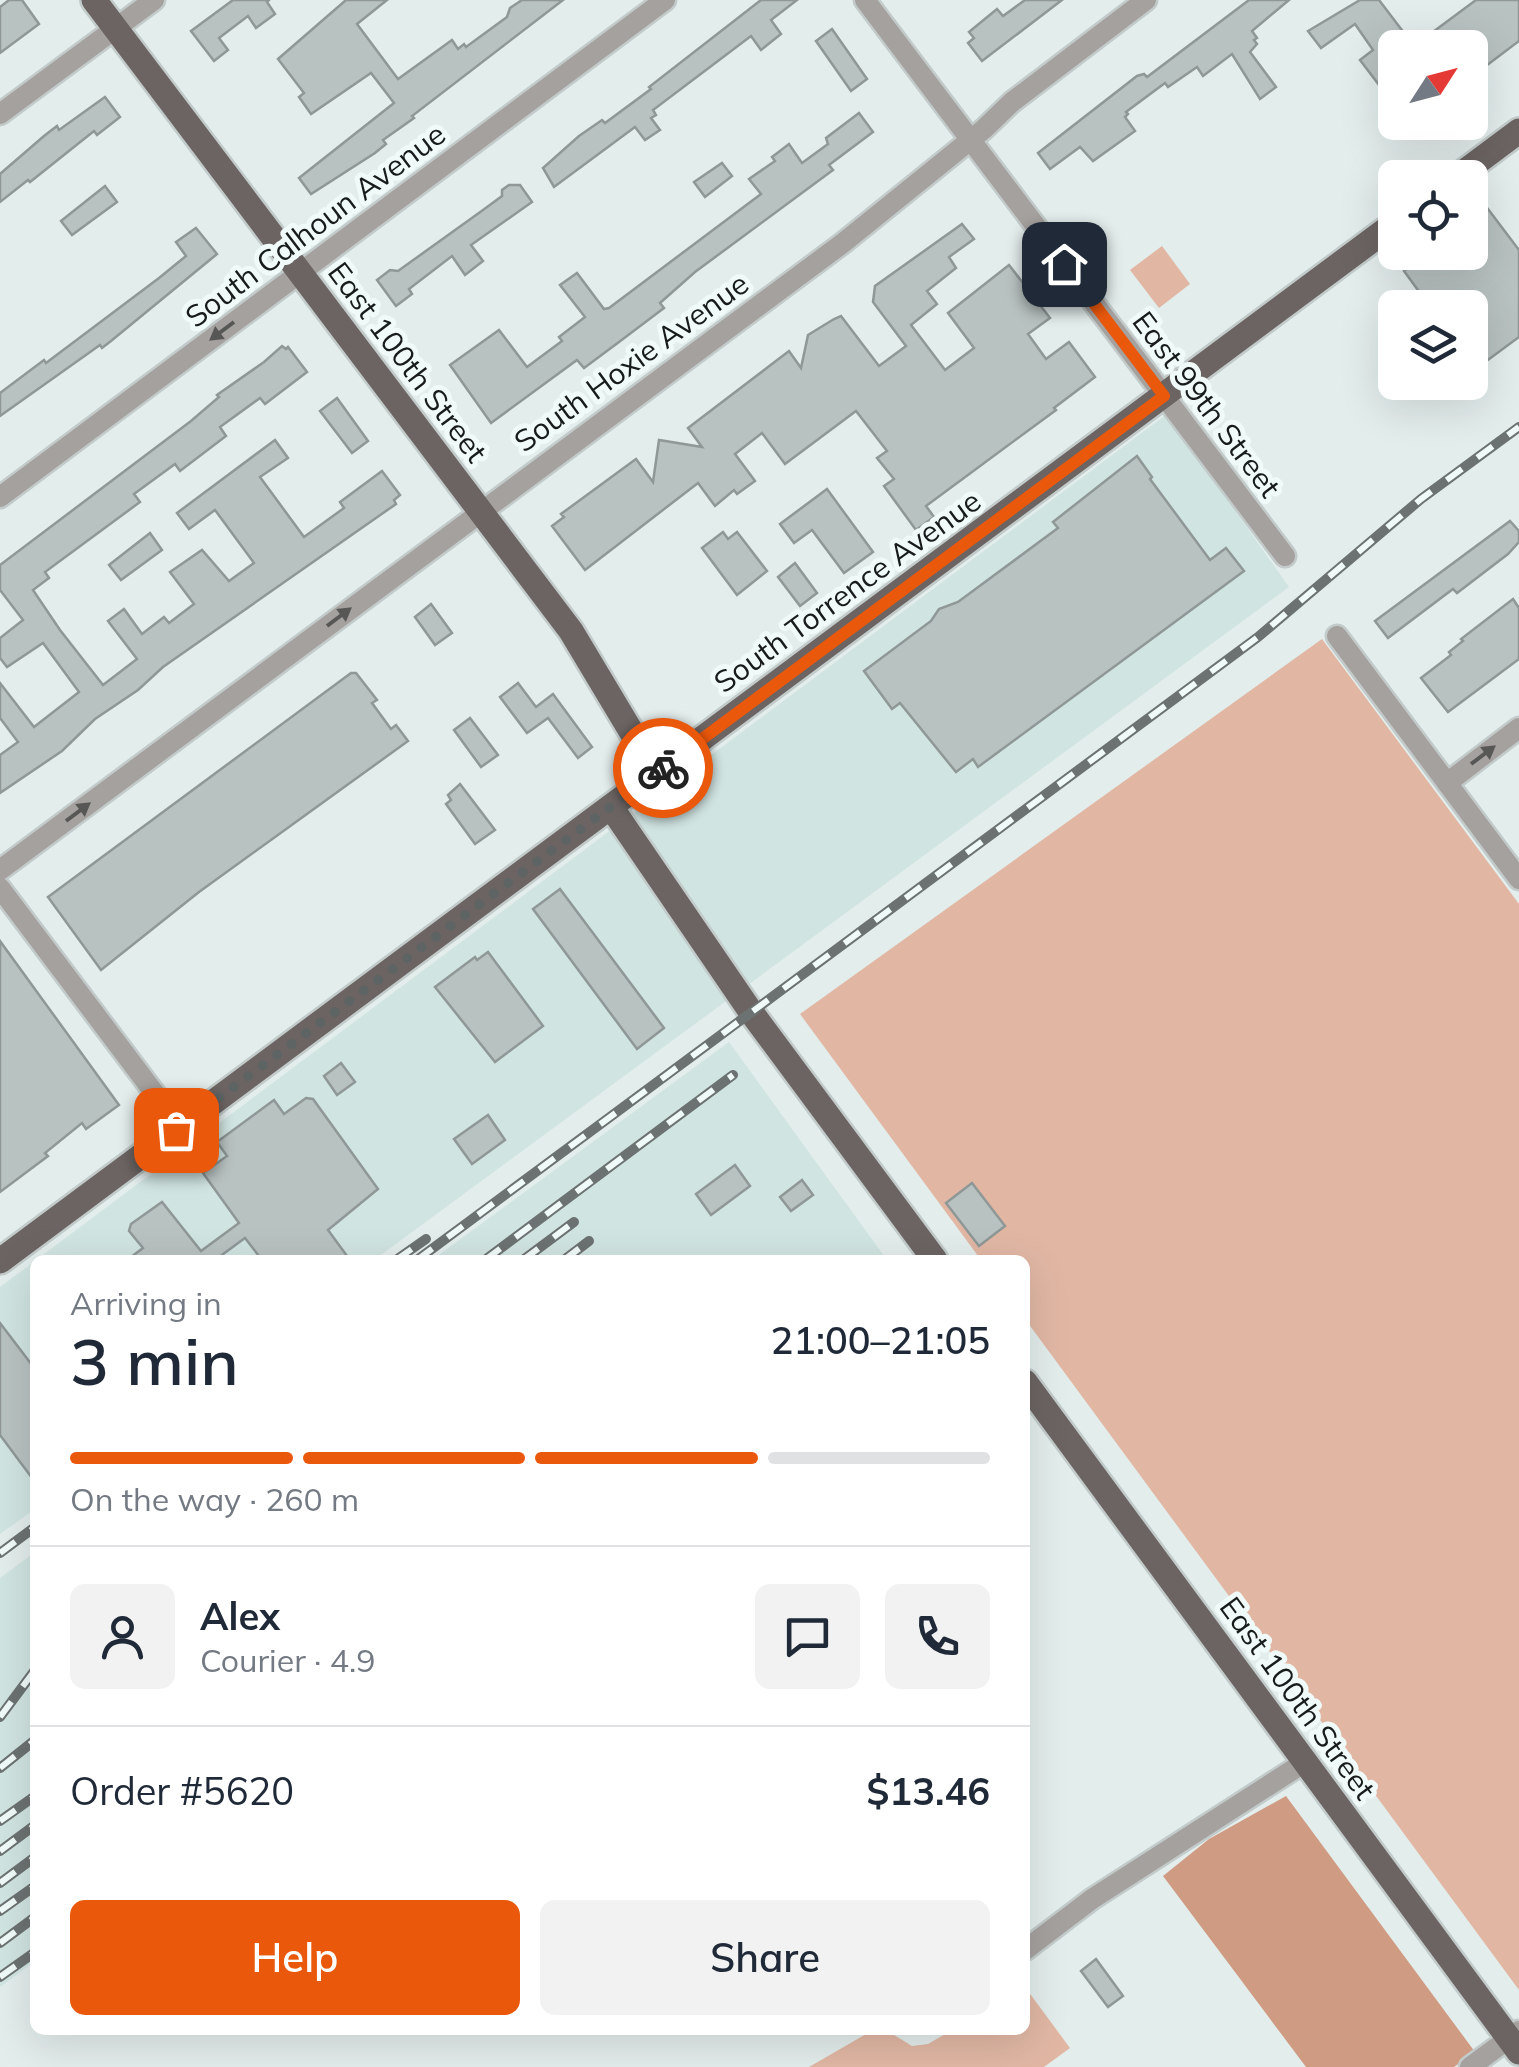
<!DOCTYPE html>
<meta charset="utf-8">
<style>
body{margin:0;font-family:Mulish,sans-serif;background:#f2f2f3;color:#1f2937;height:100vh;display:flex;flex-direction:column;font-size:38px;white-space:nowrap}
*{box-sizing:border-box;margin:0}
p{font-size:32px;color:#747a83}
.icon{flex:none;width:55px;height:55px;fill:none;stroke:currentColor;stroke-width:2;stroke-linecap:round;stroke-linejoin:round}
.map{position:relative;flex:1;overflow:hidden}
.details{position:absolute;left:30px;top:1255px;width:1000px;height:780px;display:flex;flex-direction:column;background:#fff;border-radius:15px;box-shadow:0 10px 40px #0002}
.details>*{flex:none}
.needle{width:65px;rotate:54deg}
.buttons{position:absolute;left:1378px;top:30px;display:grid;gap:20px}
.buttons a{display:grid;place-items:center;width:110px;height:110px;border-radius:15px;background:#fff;box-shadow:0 10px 40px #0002;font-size:50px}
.pin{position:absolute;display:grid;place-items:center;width:85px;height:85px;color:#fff;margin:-42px;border-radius:20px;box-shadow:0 5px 15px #0006}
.courier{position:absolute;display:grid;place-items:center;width:100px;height:100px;margin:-50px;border:8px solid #ea580c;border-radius:50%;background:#fff;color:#222;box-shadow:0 2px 12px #0007}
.head em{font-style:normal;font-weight:600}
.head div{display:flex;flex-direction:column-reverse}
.head{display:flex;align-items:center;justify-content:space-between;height:170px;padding:0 40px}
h1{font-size:65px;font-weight:600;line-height:75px}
.bar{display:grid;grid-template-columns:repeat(4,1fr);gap:15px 10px;align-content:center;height:120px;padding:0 40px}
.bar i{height:12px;border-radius:8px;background:#e0e1e3}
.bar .on{background:#ea580c}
.bar p{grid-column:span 4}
.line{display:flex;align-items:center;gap:25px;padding:0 40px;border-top:2px solid #e0e1e3}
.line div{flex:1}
.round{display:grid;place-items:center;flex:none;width:105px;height:105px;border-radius:15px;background:#f2f2f3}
.button{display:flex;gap:20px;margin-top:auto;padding:20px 40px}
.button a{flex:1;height:115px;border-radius:15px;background:#ea580c;color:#fff;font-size:40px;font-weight:600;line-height:115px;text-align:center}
.button a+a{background:#f2f2f3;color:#1f2937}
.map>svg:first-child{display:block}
.built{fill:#d0e4e1}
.green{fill:#e1b7a4}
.forest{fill:#d09b83}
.building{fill:#b8c2c0;stroke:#8f9897;stroke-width:2.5}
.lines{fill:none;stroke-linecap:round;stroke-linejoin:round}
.minor-casing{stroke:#c2cbca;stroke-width:25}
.major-casing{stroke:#c2cbca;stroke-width:30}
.minor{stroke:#a5a19f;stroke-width:20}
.major{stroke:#6b6462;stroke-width:25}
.rail-casing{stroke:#6c7271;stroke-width:10}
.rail{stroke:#f0fbf9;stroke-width:6;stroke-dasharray:19;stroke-linecap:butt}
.oneway{fill:#575756}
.done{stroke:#5e6464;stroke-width:10;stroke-dasharray:0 18}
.route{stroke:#ea580c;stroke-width:12}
.labels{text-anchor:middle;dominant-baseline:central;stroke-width:10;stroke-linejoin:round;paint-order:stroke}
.street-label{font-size:30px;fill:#171b1a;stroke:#f0fbf9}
</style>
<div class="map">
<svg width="1519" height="2067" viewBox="0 0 1519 2067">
<rect width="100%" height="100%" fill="#e3edec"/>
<g class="built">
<polygon points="1167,414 1289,587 374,1260 36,1260"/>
<polygon points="729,1042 887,1260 432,1260"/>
<polygon points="35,1261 35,1509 0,1534 0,1287"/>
<polygon points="35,1552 35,1961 0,1987 0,1578"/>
</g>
<g class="green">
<polygon points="1162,246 1190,284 1159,308 1130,270"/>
<polygon points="1322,639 1519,904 1519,1990 1025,1319 1025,1260 981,1260 800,1014"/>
<polygon points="1025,1987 1070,2048 1044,2067 809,2067 873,2030 886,2030 912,2046 928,2044 952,2030 1025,2030"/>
</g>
<polygon class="forest" points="1286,1796 1475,2052 1454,2067 1306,2067 1163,1876 1209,1839"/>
<g class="building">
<polygon points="9,0 22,0 39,24 0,53 0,7"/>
<polygon points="233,0 269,0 267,2 275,14 256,28 248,16 219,38 228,50 214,61 191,31"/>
<polygon points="346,0 387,0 357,24 398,79 452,40 458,49 464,44 466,47 507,17 510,8 522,0 563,0 412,116 414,118 383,140 386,144 375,153 311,194 299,178 394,103 371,73 311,114 299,97 304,93 278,59"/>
<polygon points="761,0 797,0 771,20 781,34 761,50 751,36 653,110 656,115 651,118 660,130 645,140 635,127 554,187 543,168 579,136 602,120 605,123 651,89 649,87"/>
<polygon points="1025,0 1062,0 982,61 968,43 974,38 969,32 997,9 1003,16"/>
<polygon points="1249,0 1289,0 1252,31 1257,38 1254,40 1257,44 1250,52 1276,87 1260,99 1232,54 1203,76 1197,67 1168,87 1165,83 1126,112 1128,114 1125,117 1135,131 1093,161 1080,147 1050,169 1038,153 1137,76 1144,74 1147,77"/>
<polygon points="1360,0 1379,0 1414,46 1476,0 1519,0 1519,41 1470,78 1470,48 1395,48 1395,106 1360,60 1373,50 1355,24 1321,48 1308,31"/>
<polygon points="832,29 867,79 851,91 816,41"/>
<polygon points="105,97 120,117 97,135 94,131 30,182 28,180 0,202 0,174 44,136 57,126 59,130"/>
<polygon points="859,113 873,132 829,165 833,170 695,272 660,303 664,308 619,342 584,368 577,360 491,423 450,365 499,330 527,367 562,341 559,337 585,317 560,285 577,273 604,309 609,308 761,194 749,179 775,161 772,157 789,144 802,163 828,144 826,138"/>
<polygon points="722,163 732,176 705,197 694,182"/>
<polygon points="509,185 520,185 532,202 471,245 483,261 465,275 452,256 409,289 412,294 396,306 377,280 390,270 398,271 483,210 502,196 502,190"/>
<polygon points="105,186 117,202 72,235 61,221"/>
<polygon points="1488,209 1519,250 1519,337 1477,368 1470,359 1470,308 1408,308 1423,297 1404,271 1430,252 1470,252 1470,223"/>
<polygon points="962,224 974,239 949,257 956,268 927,291 937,304 911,325 945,370 974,348 948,313 1009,265 1050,318 1028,334 1046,359 1069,342 1095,377 1054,408 1056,410 926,506 934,517 916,530 884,486 894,479 877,458 887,451 856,411 785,464 762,433 735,454 755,481 737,494 734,490 715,506 698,483 585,570 552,526 564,517 561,514 636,459 653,482 659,440 702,447 688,428 789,351 801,368 808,335 834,319 841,316 879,366 906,346 873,302 875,286"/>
<polygon points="196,228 217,254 111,341 102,348 100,345 0,416 0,393 44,360 46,363 159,278 186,256 176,242"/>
<polygon points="282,346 286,349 288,347 307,372 265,404 260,398 220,427 226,436 180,471 175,464 134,494 140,502 45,572 49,578 33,590 60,630 103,685 137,659 108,621 124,609 142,634 164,617 169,623 194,604 170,572 202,550 229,581 254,563 215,510 189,529 177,513 275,440 288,458 260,477 304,537 344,508 340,502 382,471 400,495 394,500 396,504 163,667 138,690 95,719 62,751 0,793 0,755 18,742 0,718 0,683 34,727 79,692 43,643 7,667 0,658 0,638 23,620 0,590 0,565 191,421 219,397 217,395 264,362"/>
<polygon points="337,398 368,441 352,453 320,411"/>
<polygon points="1137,456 1152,477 1150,479 1210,560 1226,548 1244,571 978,767 973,759 956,772 900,703 892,709 864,671 931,621 939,609 958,602 1058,528 1053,522"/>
<polygon points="827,489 873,552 844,573 812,530 794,543 780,524"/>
<polygon points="1510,521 1519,531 1519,542 1508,554 1457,593 1453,589 1388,638 1375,621"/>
<polygon points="723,532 728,539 737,532 767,571 737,595 702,548"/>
<polygon points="150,533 162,550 121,580 109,565"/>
<polygon points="795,563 817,593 800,606 778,577"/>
<polygon points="1513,599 1519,608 1519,659 1448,712 1421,678 1451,655 1449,652 1463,641 1461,639"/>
<polygon points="431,604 452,633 435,645 415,617"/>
<polygon points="351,673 356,673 377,700 372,703 391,729 396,725 408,741 199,892 101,970 48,897"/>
<polygon points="518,683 536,707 553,694 592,747 578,758 548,718 527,733 500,697"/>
<polygon points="470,718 498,755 481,767 454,730"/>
<polygon points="460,784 495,830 475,844 446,804 451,800 448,795"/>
<polygon points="560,889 664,1028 637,1049 533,909"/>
<polygon points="0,941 119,1105 86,1129 82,1123 45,1153 48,1156 0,1192"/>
<polygon points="488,952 543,1026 495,1062 435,987 475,957 477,960"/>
<polygon points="341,1063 355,1082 337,1095 324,1076"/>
<polygon points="306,1098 313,1099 378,1189 328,1230 350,1260 262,1260 245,1238 215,1260 127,1260 143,1248 129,1231 131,1224 162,1202 201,1251 239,1223 203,1173 227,1156 217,1142 274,1100 284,1114"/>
<polygon points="488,1115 505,1140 472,1164 454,1139"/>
<polygon points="735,1165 750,1186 711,1215 696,1194"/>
<polygon points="802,1180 813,1195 791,1211 780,1197"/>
<polygon points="972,1183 1005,1226 979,1246 946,1203"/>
<polygon points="0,1323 35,1369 35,1482 0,1435"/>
<polygon points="1096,1959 1123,1996 1108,2007 1081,1971"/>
</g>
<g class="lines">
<g class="minor-casing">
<g id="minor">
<polyline points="865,0 1285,556"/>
<polyline points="0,114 154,0"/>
<polyline points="0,497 665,0"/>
<polyline points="1337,636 1519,879"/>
<polyline points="1447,783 1519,728"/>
<polyline points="0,870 843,243 984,129 1012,102 1146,0"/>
<polyline points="0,888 180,1127"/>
<polyline points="1025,1950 1092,1899 1305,1762"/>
<polyline points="1470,2067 1519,2031"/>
</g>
</g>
<g class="major-casing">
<g id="major">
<polyline points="94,0 571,631 656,773"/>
<polyline points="1456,178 1519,131"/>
<polyline points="611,807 751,1012 935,1260"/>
<polyline points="0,1261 1395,223"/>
<polyline points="1025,1382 1519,2052"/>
</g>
</g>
<use href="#minor" class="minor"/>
<use href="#major" class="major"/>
<g class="rail-casing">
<g id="rail">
<polyline points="396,1260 426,1239"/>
<polyline points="417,1260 1258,637 1421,499 1519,427"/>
<polyline points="485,1260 733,1075"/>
<polyline points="523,1260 574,1222"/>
<polyline points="564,1260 589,1241"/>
<polyline points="0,1553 35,1527"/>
<polyline points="0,1717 35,1670"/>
<polyline points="0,1768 35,1740"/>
<polyline points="0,1821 35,1796"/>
<polyline points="0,1851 35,1825"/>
<polyline points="0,1883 35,1857"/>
<polyline points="0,1911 35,1886"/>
<polyline points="0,1943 35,1917"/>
<polyline points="0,1977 35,1952"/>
</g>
</g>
<use href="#rail" class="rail"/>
</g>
<defs><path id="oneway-solid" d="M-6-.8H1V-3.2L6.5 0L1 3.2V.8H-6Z" transform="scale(2.5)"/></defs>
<g class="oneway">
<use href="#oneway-solid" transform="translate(222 331) rotate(143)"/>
<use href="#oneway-solid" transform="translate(339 617) rotate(-37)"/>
<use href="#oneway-solid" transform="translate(1483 755) rotate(-37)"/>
<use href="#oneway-solid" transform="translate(78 812) rotate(-37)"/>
</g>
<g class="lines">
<polyline class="done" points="176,1130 663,768"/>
<polyline class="route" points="663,768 1164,396 1064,264"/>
</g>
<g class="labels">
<g class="street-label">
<text transform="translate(315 225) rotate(-37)">South Calhoun Avenue</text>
<text transform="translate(408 362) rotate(53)">East 100th Street</text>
<text transform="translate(631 362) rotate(-36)">South Hoxie Avenue</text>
<text transform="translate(1207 404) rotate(53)">East 99th Street</text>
<text transform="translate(847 591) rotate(-36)">South Torrence Avenue</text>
<text transform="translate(1298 1698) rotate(54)">East 100th Street</text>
</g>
</g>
</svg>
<div class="buttons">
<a><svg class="needle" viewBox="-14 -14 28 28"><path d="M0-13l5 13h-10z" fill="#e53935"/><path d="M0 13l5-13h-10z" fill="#747a83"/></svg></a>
<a><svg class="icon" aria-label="locate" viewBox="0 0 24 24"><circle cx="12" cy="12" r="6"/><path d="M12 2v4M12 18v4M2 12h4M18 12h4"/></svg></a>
<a><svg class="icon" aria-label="layers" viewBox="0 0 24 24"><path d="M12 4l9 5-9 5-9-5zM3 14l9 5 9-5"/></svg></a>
</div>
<div class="pin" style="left:176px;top:1130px;background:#ea580c"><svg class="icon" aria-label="bag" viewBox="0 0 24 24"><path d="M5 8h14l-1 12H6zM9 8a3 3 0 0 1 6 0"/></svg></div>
<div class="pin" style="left:1064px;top:264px;background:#1f2937"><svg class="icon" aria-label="home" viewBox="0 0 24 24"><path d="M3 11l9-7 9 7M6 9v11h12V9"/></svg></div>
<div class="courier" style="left:663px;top:768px"><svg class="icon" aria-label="bike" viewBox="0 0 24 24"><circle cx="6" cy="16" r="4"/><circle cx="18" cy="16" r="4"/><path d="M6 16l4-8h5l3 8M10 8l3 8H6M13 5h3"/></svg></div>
<section class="details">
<div class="head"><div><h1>3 min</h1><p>Arriving in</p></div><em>21:00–21:05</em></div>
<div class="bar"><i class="on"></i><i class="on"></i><i class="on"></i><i></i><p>On the way · 260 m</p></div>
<div class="line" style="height:180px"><a class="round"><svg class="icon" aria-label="person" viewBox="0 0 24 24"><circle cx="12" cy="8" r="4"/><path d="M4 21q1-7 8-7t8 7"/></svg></a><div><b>Alex</b><p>Courier · 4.9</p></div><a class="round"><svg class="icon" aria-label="chat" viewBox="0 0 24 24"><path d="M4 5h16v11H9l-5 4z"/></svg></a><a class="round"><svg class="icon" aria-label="phone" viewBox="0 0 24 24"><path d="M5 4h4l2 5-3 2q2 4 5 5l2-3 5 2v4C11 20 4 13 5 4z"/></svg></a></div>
<div class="line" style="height:130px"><div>Order #5620</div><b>$13.46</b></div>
<div class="button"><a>Help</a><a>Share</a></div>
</section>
</div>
